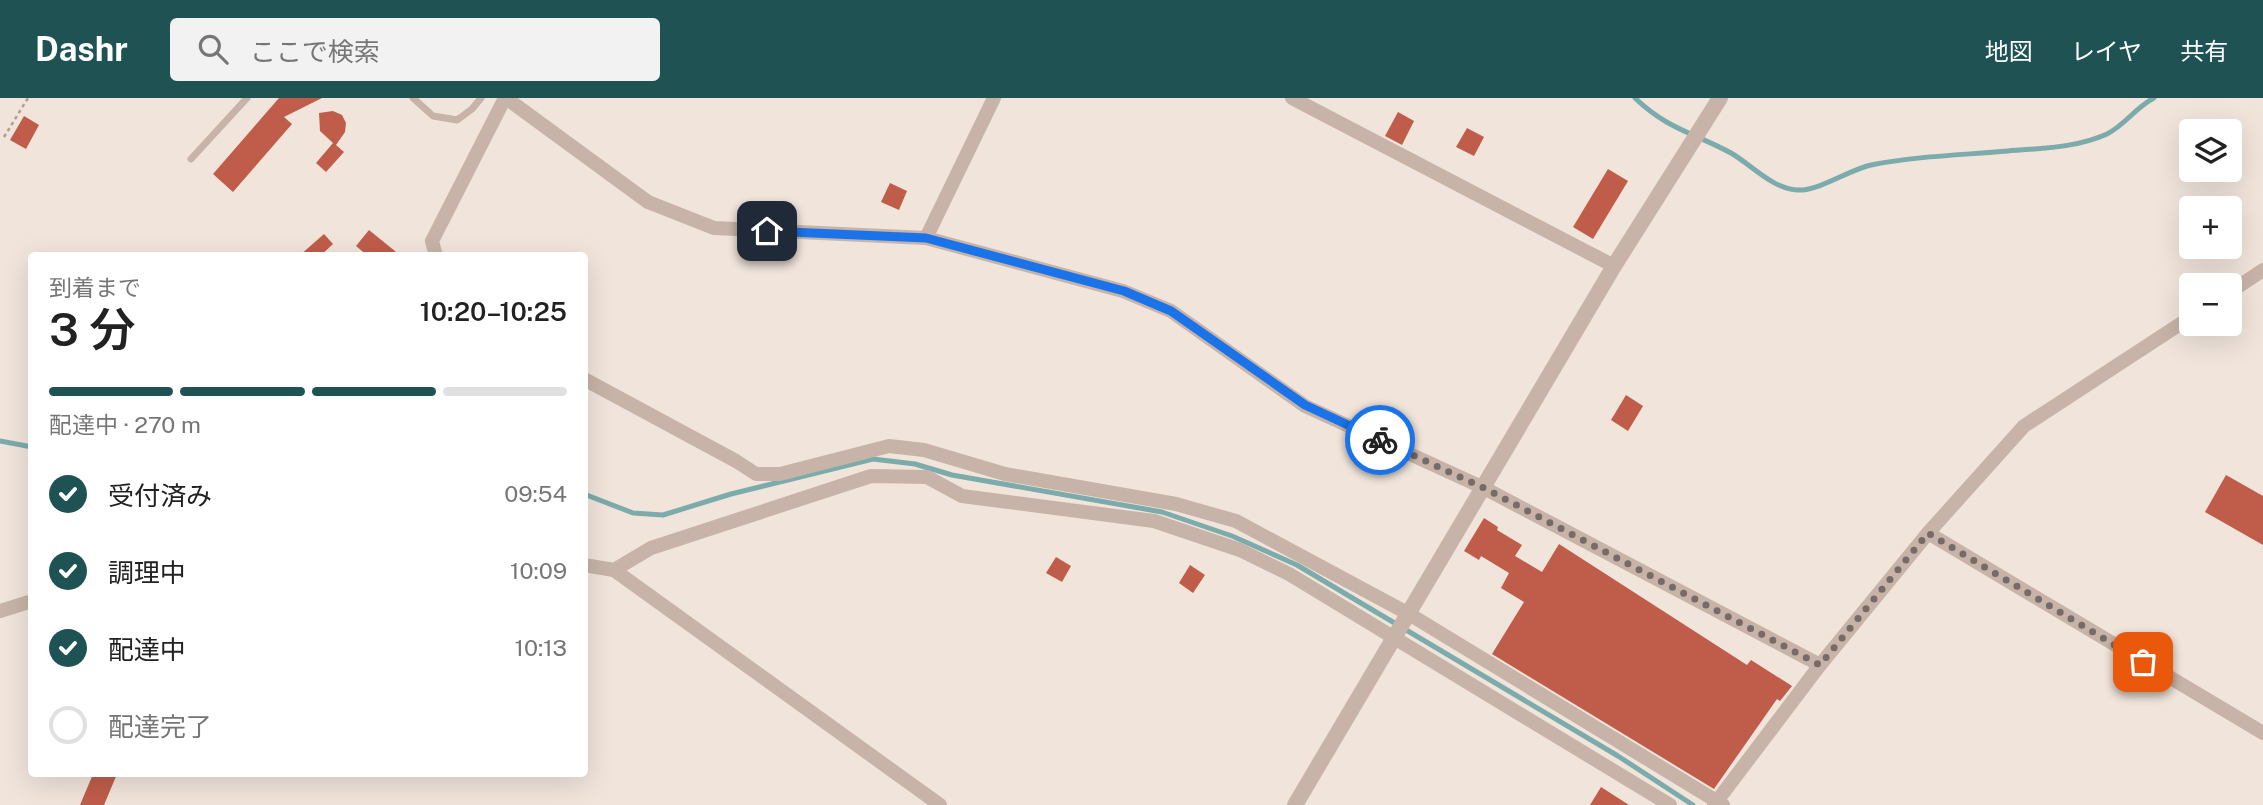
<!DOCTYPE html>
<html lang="ja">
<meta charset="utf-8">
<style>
body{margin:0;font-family:"Public Sans","Noto Sans JP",sans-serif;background:#f2f2f2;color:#222;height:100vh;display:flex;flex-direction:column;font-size:26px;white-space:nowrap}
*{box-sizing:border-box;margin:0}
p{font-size:23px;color:#767676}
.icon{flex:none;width:38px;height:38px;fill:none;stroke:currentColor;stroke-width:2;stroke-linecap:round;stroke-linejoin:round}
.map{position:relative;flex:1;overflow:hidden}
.details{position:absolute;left:28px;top:154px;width:560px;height:525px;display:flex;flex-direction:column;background:#fff;border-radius:7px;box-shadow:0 7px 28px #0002}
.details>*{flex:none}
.buttons{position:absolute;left:2179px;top:21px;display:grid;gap:14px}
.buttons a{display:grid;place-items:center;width:63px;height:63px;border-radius:7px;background:#fff;box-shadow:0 7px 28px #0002;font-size:35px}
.pin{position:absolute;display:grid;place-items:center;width:60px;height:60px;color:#fff;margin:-30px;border-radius:14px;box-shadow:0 4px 10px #0006}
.courier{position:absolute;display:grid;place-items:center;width:70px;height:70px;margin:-35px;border:5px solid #1a73e8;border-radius:50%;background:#fff;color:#222;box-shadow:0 2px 9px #0007}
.summary em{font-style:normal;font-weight:600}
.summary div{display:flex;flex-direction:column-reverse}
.summary{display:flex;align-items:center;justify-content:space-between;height:119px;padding:0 21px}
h1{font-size:46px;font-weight:600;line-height:52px}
.bar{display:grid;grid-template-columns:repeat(4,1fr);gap:10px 7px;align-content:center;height:84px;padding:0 21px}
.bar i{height:9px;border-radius:5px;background:#e0e0e0}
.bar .selected{background:#1f5353}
.bar p{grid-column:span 4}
ol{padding:0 21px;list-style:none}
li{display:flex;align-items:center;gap:21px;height:77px}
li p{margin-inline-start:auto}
li .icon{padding:7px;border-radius:50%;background:#1f5353;color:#fff;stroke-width:4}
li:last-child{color:#767676}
li i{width:38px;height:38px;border:4px solid #e0e0e0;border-radius:50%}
header{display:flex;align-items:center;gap:42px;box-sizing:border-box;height:98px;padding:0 35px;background:#1f5353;color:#fff}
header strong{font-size:33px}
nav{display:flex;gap:38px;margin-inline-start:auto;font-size:24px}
.search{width:490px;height:63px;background:#f2f2f2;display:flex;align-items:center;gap:18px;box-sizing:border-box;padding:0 24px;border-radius:7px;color:#767676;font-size:26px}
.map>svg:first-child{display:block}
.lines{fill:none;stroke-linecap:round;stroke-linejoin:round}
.stream{stroke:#7babaa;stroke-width:5}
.building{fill:#bf5d4a}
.path{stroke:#b39d92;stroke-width:2.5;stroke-dasharray:3.5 3.5;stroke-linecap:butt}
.service{stroke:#c7b3a7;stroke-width:7}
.minor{stroke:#c7b3a7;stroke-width:14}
.tertiary{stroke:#c7b3a7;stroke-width:16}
.done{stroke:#766b66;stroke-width:7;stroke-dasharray:0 12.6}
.route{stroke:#1a73e8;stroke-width:9}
</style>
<header>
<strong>Dashr</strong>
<div class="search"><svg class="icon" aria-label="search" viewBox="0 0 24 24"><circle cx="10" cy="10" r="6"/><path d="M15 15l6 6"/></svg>ここで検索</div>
<nav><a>地図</a><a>レイヤ</a><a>共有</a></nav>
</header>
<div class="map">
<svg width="2263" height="707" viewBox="0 0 2263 707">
<rect width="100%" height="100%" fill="#f0e4db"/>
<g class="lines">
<g class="stream">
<path d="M1635 0C1667 31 1694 35 1731 55 1752 67 1774 93 1801 92 1822 91 1849 72 1871 67 1916 58 1963 57 2008 53 2042 50 2076 50 2107 36 2125 27 2136 9 2154 0"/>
<polyline points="0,343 32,349"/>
<polyline points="584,396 633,415 663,417 731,396 873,361 915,366 952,377 1162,414 1232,438 1297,467 1618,658 1693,707"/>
</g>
</g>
<g class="building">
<polygon points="279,0 322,0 284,19 292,26 233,94 213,76"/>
<polygon points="333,13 342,17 346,25 345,34 336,47 344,54 326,74 316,65 333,45 320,33 319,15"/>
<polygon points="1398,14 1414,23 1402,47 1385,38"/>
<polygon points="24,18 39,27 26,51 10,42"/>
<polygon points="1467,30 1484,39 1474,58 1456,49"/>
<polygon points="1608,71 1628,83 1593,141 1573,129"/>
<polygon points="890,85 907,93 899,112 881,104"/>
<polygon points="369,132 401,158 368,158 356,148"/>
<polygon points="324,136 333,146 320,158 299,158"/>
<polygon points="1626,297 1643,308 1628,333 1611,322"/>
<polygon points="2226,377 2263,398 2263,447 2205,414"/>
<polygon points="1484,420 1498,429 1497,432 1522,447 1515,458 1542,474 1559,446 1747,567 1751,562 1792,588 1780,603 1777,601 1714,691 1492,556 1524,504 1501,490 1509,475 1481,458 1479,462 1464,453"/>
<polygon points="1056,459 1071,468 1062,484 1046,475"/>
<polygon points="1190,467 1205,477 1193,495 1179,485"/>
<polygon points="93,676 117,676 104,707 80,707"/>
<polygon points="1601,689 1629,707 1590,707"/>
</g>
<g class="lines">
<polyline class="path" points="4,39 28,0"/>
<g class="service">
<polyline points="413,0 433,18 457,22 472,11 481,0"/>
<polyline points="191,61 247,0"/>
</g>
<g class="minor">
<polyline points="506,0 648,104 714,130 926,140 1123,193 1171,213 1305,308 1484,390 1820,567"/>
<polyline points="1292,0 1614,168"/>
<polyline points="926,140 994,0"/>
<polyline points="436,158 432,143 505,0"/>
<polyline points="2230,194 2263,172"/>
<polyline points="584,281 736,363 756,376 780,376 889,348 924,352 1005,376 1176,406 1236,423 1409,516 1723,707"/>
<polyline points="1928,435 2263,635"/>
<polyline points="584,467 614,472 940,707"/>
<polyline points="614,472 651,450 871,378 927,379 962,398 1154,423 1240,452 1289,476 1670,707"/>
<polyline points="0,513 32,503"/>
<polyline points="1714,707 1820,567 1928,435 2024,328 2191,219"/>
</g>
<polyline class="tertiary" points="1295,707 1614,168 1720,0"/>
</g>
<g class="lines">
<polyline class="done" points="1380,342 1484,390 1820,567 1928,435 2143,564"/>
<polyline class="route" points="767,133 926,140 1124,193 1171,213 1305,307 1380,342"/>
</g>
</svg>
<div class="buttons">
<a><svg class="icon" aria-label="layers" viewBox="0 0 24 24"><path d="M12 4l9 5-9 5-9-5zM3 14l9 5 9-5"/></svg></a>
<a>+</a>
<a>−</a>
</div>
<div class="pin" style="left:2143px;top:564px;background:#ea580c"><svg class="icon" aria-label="bag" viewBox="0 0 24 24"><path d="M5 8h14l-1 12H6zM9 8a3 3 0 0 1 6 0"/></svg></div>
<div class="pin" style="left:767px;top:133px;background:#1f2937"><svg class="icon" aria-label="home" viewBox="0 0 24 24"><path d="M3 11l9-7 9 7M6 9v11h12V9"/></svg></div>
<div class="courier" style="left:1380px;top:342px"><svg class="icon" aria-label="bike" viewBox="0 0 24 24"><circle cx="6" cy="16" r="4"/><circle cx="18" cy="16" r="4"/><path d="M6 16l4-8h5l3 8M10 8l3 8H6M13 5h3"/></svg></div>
<section class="details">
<div class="summary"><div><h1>3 分</h1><p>到着まで</p></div><em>10:20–10:25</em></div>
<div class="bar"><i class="selected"></i><i class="selected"></i><i class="selected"></i><i></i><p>配達中 · 270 m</p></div>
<ol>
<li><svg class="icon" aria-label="check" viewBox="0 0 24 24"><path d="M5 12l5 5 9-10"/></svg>受付済み<p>09:54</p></li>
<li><svg class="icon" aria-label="check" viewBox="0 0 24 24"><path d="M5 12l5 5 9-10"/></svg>調理中<p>10:09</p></li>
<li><svg class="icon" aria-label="check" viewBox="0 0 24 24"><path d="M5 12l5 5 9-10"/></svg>配達中<p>10:13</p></li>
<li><i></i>配達完了</li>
</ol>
</section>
</div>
